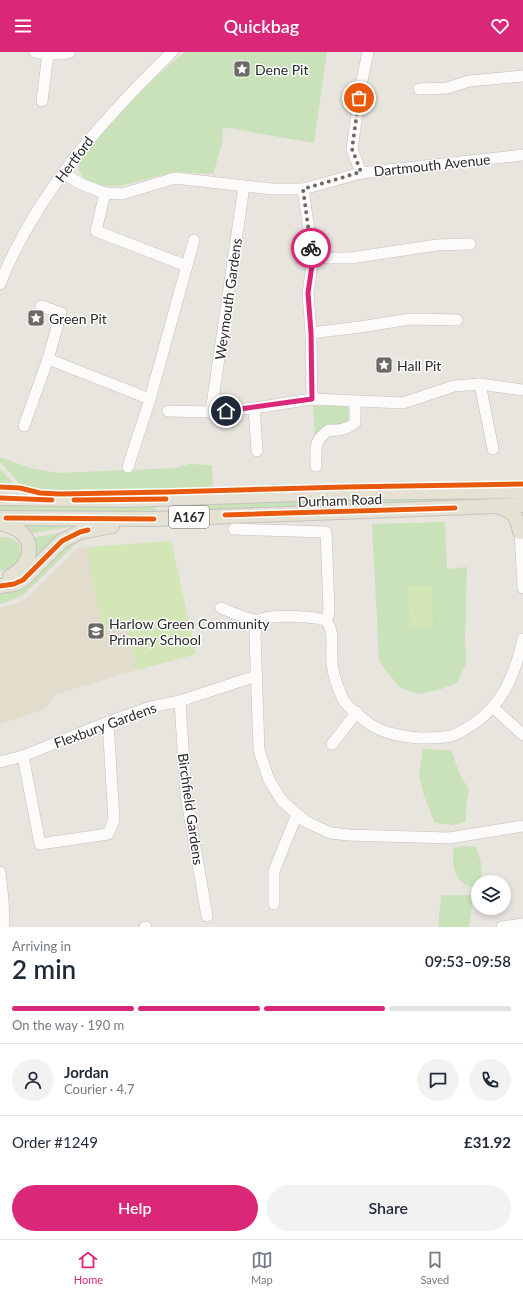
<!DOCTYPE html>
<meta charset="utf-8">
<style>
body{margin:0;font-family:Lato,sans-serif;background:#f2f2f3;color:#1f2937;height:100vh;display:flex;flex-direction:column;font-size:15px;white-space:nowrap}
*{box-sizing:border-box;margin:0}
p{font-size:13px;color:#747a83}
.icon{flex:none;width:22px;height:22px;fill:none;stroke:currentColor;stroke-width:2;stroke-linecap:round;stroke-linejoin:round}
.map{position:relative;height:875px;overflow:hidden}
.side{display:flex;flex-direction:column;background:#fff;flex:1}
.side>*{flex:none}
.buttons{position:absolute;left:471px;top:823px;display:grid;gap:8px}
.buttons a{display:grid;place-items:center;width:40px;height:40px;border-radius:50%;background:#fff;box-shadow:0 2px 6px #0003;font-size:20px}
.pin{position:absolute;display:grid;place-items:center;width:34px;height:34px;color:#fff;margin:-17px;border:2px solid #fff;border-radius:50%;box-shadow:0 1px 4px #0007}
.courier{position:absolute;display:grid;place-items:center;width:40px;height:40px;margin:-20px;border:3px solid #db2777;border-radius:50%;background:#fff;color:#222;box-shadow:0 1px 5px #0007}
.headline em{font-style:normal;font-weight:600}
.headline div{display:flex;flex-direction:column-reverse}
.headline{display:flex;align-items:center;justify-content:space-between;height:68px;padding:0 12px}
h1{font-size:26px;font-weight:600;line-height:30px}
.bar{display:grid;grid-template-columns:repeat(4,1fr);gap:6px 4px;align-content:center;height:48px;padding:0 12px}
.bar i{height:5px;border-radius:3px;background:#e0e1e3}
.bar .current{background:#db2777}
.bar p{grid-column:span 4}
.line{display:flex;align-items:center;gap:10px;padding:0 12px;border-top:1px solid #e0e1e3}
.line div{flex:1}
.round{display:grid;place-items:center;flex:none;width:42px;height:42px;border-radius:21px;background:#f2f2f3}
.button{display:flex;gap:8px;margin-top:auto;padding:8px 12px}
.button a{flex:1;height:46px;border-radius:24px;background:#db2777;color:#fff;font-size:16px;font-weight:600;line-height:46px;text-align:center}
.button a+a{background:#f2f2f3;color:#1f2937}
header{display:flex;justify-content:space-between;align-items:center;height:52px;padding:0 12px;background:#db2777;color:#fff;font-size:18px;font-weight:600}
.menu{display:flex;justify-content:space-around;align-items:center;height:56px;border-top:1px solid #e0e1e3;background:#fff;font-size:11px;color:#747a83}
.menu a{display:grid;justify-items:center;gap:2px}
.menu .current{color:#db2777}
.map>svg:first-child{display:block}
.education{fill:#e2dccd}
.green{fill:#c9e2b9}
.pitch{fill:#d3e6b6}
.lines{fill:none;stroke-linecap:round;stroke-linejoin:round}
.minor-casing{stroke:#c2c0c0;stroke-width:12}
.major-casing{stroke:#c4c3c0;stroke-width:16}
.minor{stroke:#fcfbfa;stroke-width:11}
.major{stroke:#e5e1d3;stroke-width:14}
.cycleway-casing{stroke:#fff;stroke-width:8}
.cycleway{stroke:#e8590c;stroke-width:5}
.done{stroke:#6c6a68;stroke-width:4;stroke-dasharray:0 7.2}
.route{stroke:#db2777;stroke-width:5}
.labels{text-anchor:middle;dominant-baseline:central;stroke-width:3;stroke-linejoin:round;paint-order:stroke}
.shield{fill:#fff;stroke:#696969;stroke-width:1}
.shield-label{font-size:13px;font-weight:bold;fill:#292929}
.poi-label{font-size:14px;fill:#292929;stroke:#fff;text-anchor:start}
.street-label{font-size:14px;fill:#292929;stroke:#fff}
</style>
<header><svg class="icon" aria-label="menu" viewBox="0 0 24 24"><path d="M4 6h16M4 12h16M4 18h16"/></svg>Quickbag<svg class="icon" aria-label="heart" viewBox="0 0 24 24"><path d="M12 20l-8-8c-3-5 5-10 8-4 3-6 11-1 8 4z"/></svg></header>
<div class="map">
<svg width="523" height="875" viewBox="0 0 523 875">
<rect width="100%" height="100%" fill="#e8e4de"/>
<polygon class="education" points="171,489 196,602 137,618 56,642 45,657 0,672 0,556 17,551 30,544 77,496"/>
<g class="green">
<path d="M185 0H327L314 91 223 75 222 92 213 122 174 120 120 134H102L85 128 79 118V107C113 70 145 31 185 0Z"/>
<path d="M338 353 346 355 350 359V367L347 372C341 373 338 372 333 372 326 372 320 379 315 384L313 354Z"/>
<polygon points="0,405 30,416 58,421 175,416 189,412 212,413 213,437 115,439 45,439 21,433 0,410"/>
<polygon points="0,417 12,429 11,433 0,434"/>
<polygon points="523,445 523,449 364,454 362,446"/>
<polygon points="359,447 359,455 198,460 184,457 197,452"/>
<polygon points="0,452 152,454 158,458 149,462 0,460"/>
<polygon points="445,470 447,517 467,515 465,587 466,612 457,631 441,637 419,642 400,636 379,609 372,472"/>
<polygon points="22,472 82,473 28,482"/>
<polygon points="82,477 34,512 30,486"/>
<polygon points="84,484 23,543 7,550 0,552 0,538 65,493"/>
<path d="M0 485C3 486 7 485 10 486 24 489 23 507 13 515 9 517 4 518 0 518Z"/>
<polygon points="423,697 451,698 460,723 469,738 466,756 466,769 455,773 435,771 424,744 419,723"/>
<path d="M462 794 476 795 481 811 482 830H478V836C455 834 452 817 453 797Z"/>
<polygon points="441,843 473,843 469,875 438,875"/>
</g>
<g class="pitch">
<polygon points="171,489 196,602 137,618 126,570 103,575 92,528 88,495"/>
<polygon points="408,534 432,534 433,575 409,576"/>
</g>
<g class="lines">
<g class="minor-casing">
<g id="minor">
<path d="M35 0C46 2 59 4 70 0"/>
<polyline points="419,37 447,36 469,29 523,24"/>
<polyline points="42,49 48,2"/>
<polyline points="63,121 81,132 105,141 122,142 175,126 272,137 303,137 361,121 523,103"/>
<polyline points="361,121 352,97 361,33 368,0"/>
<polyline points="303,137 313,206 308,241 311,281 312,347"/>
<polyline points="105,141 96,179 187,214"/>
<polyline points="313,206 351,206 437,193 470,192"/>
<path d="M0 232C36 141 103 67 172 0"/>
<polyline points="311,281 360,275 410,267 457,268"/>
<polyline points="48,307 150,347"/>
<polyline points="480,332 493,397"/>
<polyline points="254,356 257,399"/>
<polyline points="168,359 211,360 254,356 312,347 403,351 454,334 480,332 523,338"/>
<polyline points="211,360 244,134"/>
<polyline points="24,374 48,307 61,261 41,254"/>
<path d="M316 414C316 396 313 389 329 378 340 379 346 377 355 371V350"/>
<polyline points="128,415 150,347 194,188"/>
<path d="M234 477 326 480 329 558 328 564 325 568C337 579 329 602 333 617 334 625 340 642 344 649 349 656 364 668 371 673 386 682 403 685 421 686 430 686 441 686 451 684 459 682 465 677 472 673 503 653 515 622 523 587"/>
<polyline points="520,480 523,536"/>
<path d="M221 556C228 559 252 569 259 568 261 568 263 567 265 566 278 563 312 564 325 568"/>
<polyline points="259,569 256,576 255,584 259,698 269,728 282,749 305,769 330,781 349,783 449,786 523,774"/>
<polyline points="180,649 186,743 207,864"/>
<polyline points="494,656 523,683"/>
<polyline points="332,692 357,660"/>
<polyline points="23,704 40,792 108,782 114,768 108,670"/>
<polyline points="0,710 23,704 108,670 151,655 180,649 256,624"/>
<polyline points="0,820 3,848 4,875"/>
<polyline points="274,852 274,819 297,762"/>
<polyline points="145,875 146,875"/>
<polyline points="502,875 523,872"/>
</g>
</g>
<g class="major-casing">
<g id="major">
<polyline points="0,446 126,448 323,441 523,439"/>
<path d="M499 455C514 460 517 464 520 480"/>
<polyline points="0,466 154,467 523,453"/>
<path d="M0 471C8 473 17 476 23 482 36 496 26 518 10 524"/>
<polyline points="0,534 14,532 23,528 62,489 80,480 112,474"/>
</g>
</g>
<use href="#minor" class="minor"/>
<use href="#major" class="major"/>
<g class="cycleway-casing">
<g id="cycleway">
<polyline points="0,435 20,436 40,441 60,442 168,440 345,435 523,432"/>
<polyline points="0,446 52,448"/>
<polyline points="74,448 166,447"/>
<polyline points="225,463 455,456"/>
<polyline points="6,466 154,467"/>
<polyline points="0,534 14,532 23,528 62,489 80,480 88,478"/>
</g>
</g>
<use href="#cycleway" class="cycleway"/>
</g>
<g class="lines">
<polyline class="done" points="311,196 303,137 361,120 352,97 359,46"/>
<polyline class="route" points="226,359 312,347 311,281 308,241 313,206 311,196"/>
</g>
<defs>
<g id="sight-square" transform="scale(0.9)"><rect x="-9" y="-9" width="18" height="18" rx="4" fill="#6c6a68" stroke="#fff"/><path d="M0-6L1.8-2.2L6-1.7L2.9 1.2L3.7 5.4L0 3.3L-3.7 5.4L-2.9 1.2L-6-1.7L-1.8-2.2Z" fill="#fff"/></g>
<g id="school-square" transform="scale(0.9)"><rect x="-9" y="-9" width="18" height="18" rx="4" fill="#6c6a68" stroke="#fff"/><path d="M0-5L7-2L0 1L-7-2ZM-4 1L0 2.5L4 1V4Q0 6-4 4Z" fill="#fff"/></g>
</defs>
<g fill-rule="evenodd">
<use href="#sight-square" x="242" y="17"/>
<use href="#sight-square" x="36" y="266"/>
<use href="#sight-square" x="384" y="313"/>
<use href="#school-square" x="96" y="579"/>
</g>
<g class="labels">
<rect class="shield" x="169" y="454" width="40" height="22" rx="3"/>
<g class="shield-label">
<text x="189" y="465">A167</text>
</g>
<g class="poi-label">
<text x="255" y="17">Dene Pit</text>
<text x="49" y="266">Green Pit</text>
<text x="397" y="313">Hall Pit</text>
<text x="109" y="571">Harlow Green Community<tspan x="109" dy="16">Primary School</tspan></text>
</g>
<g class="street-label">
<text transform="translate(74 107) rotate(-53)">Hertford</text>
<text transform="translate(432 113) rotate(-6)">Dartmouth Avenue</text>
<text transform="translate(228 247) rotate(-82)">Weymouth Gardens</text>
<text transform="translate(340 448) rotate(-2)">Durham Road</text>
<text transform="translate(105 673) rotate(-20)">Flexbury Gardens</text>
<text transform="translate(191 757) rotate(82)">Birchfield Gardens</text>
</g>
</g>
</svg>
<div class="buttons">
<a><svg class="icon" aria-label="layers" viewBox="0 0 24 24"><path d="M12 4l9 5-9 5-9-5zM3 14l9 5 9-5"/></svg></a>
</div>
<div class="pin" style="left:359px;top:46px;background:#ea580c"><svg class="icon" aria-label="bag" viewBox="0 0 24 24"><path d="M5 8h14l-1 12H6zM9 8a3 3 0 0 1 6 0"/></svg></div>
<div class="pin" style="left:226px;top:359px;background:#1f2937"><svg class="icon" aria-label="home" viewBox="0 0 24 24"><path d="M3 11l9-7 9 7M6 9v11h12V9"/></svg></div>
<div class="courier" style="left:311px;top:196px"><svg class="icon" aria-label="bike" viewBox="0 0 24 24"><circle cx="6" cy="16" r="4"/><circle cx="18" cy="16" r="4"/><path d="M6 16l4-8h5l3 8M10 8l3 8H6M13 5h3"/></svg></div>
</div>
<section class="side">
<div class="headline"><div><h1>2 min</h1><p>Arriving in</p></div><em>09:53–09:58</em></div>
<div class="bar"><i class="current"></i><i class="current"></i><i class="current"></i><i></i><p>On the way · 190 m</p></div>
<div class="line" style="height:72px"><a class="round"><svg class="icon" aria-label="person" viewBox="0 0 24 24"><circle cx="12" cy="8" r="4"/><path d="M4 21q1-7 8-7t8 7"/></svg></a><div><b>Jordan</b><p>Courier · 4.7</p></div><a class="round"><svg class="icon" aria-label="chat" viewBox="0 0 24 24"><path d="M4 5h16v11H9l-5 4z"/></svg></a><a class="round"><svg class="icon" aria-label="phone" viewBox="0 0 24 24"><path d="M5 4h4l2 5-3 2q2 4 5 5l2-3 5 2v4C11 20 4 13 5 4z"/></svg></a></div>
<div class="line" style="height:52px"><div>Order #1249</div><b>£31.92</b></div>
<div class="button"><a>Help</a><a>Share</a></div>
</section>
<nav class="menu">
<a class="current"><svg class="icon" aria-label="home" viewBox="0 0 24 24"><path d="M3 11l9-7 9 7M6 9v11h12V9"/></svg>Home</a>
<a><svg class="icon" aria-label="map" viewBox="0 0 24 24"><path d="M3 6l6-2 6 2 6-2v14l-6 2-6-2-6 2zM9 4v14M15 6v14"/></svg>Map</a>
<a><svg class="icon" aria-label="saved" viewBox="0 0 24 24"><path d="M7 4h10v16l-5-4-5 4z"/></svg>Saved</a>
</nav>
